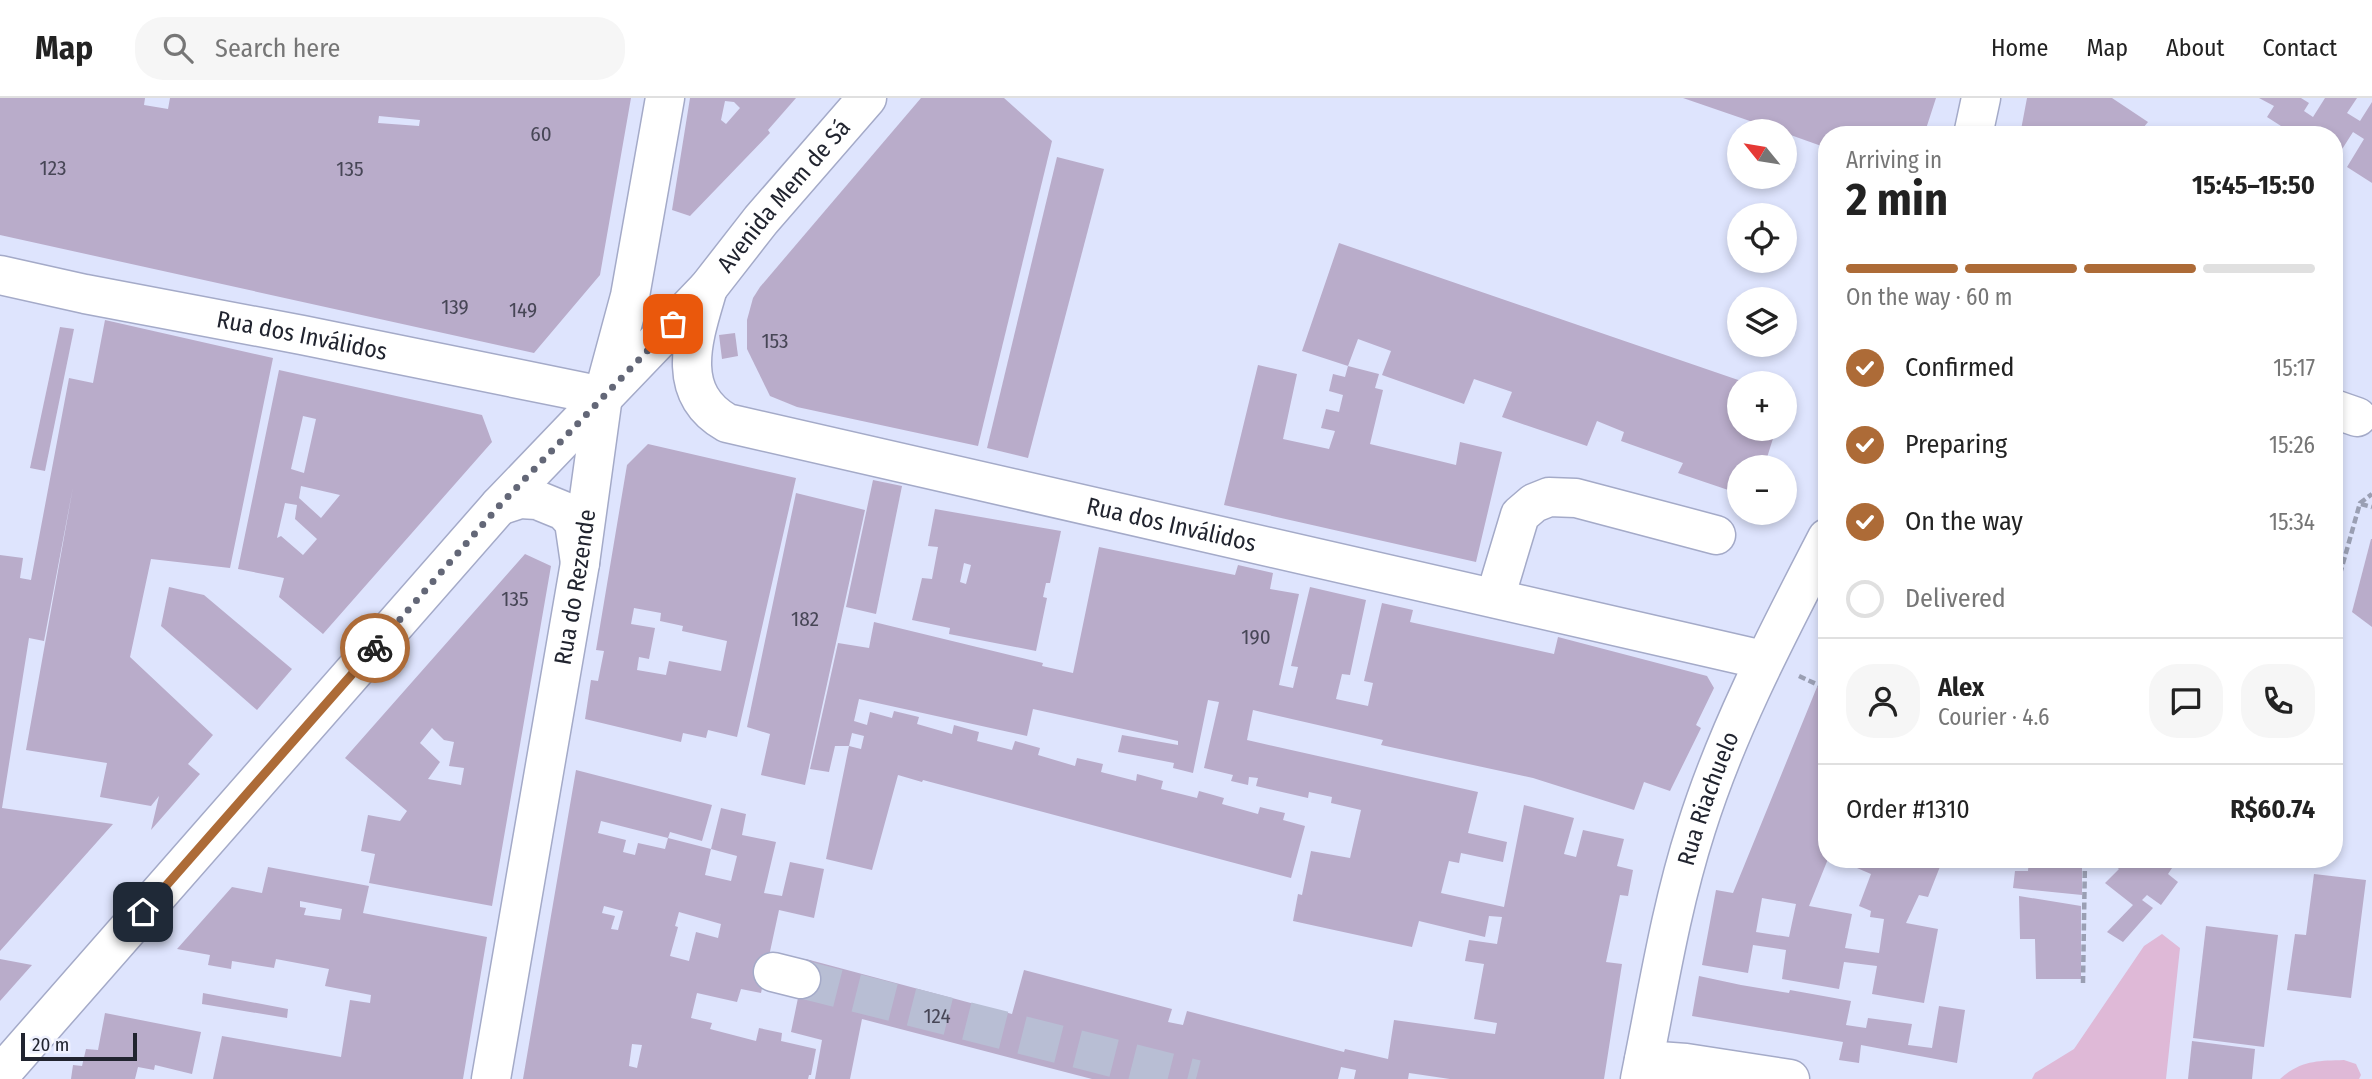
<!DOCTYPE html>
<meta charset="utf-8">
<style>
body{margin:0;font-family:"Fira Sans Condensed",sans-serif;background:#f6f6f6;color:#222;height:100vh;display:flex;flex-direction:column;font-size:26px;white-space:nowrap}
*{box-sizing:border-box;margin:0}
p{font-size:23px;color:#767676}
.icon{flex:none;width:38px;height:38px;fill:none;stroke:currentColor;stroke-width:2;stroke-linecap:round;stroke-linejoin:round}
.map{position:relative;flex:1;overflow:hidden}
.sheet{position:absolute;left:1818px;top:28px;width:525px;height:742px;display:flex;flex-direction:column;background:#fff;border-radius:28px;box-shadow:0 4px 10px #0003}
.sheet>*{flex:none}
.needle{width:46px;rotate:300deg}
.buttons{position:absolute;left:1727px;top:21px;display:grid;gap:14px}
.buttons a{display:grid;place-items:center;width:70px;height:70px;border-radius:50%;background:#fff;box-shadow:0 4px 10px #0003;font-size:35px}
.scale{position:absolute;left:21px;bottom:18px;width:116px;box-sizing:border-box;padding-left:7px;border:4px solid #21242f;border-top:0;font-size:19px;line-height:24px;white-space:nowrap;color:#21242f;-webkit-text-stroke:5px #eff1fe;paint-order:stroke}
.pin{position:absolute;display:grid;place-items:center;width:60px;height:60px;color:#fff;margin:-30px;border-radius:14px;box-shadow:0 4px 10px #0006}
.courier{position:absolute;display:grid;place-items:center;width:70px;height:70px;margin:-35px;border:5px solid #ad6b37;border-radius:50%;background:#fff;color:#222;box-shadow:0 2px 9px #0007}
.head em{font-style:normal;font-weight:700}
.head div{display:flex;flex-direction:column-reverse}
.head{display:flex;align-items:center;justify-content:space-between;height:119px;padding:0 28px}
h1{font-size:46px;font-weight:700;line-height:52px}
.bar{display:grid;grid-template-columns:repeat(4,1fr);gap:10px 7px;align-content:center;height:84px;padding:0 28px}
.bar i{height:9px;border-radius:5px;background:#e0e0e0}
.bar .active{background:#ad6b37}
.bar p{grid-column:span 4}
.line{display:flex;align-items:center;gap:18px;padding:0 28px;border-top:2px solid #e0e0e0}
.line div{flex:1}
.round{display:grid;place-items:center;flex:none;width:74px;height:74px;border-radius:28px;background:#f6f6f6}
ol{padding:0 28px;list-style:none}
li{display:flex;align-items:center;gap:21px;height:77px}
li p{margin-inline-start:auto}
li .icon{padding:7px;border-radius:50%;background:#ad6b37;color:#fff;stroke-width:4}
li:last-child{color:#767676}
li i{width:38px;height:38px;border:4px solid #e0e0e0;border-radius:50%}
header{display:flex;align-items:center;gap:42px;box-sizing:border-box;height:98px;padding:0 35px;background:#fff;border-bottom:2px solid #e0e0e0}
header strong{font-size:33px}
nav{display:flex;gap:38px;margin-inline-start:auto;font-size:24px}
.search{width:490px;height:63px;background:#f6f6f6;display:flex;align-items:center;gap:18px;box-sizing:border-box;padding:0 24px;border-radius:28px;color:#767676;font-size:26px}
.map>svg:first-child{display:block}
.green{fill:#dfb9d7}
.building{fill:#b9acca;fill-rule:evenodd}
.lines{fill:none;stroke-linecap:round;stroke-linejoin:round}
.minor-tunnel{stroke:#b8bed4;stroke-width:38;stroke-dasharray:38 19;stroke-linecap:butt}
.minor-casing{stroke:#a4aac8;stroke-width:41}
.major-casing{stroke:#a4aac8;stroke-width:41}
.path{stroke:#9a9fb3;stroke-width:4.5;stroke-dasharray:7 3.5;stroke-linecap:butt}
.minor{stroke:#fff;stroke-width:38}
.major{stroke:#fff;stroke-width:38}
.done{stroke:#636777;stroke-width:7;stroke-dasharray:0 12.6}
.route{stroke:#ad6b37;stroke-width:9}
.labels{text-anchor:middle;dominant-baseline:central;stroke-width:6;stroke-linejoin:round;paint-order:stroke}
.number-label{font-size:21px;fill:#474656}
.street-label{font-size:24px;fill:#21242f;stroke:#eff1fe}
</style>
<header>
<strong>Map</strong>
<div class="search"><svg class="icon" aria-label="search" viewBox="0 0 24 24"><circle cx="10" cy="10" r="6"/><path d="M15 15l6 6"/></svg>Search here</div>
<nav><a>Home</a><a>Map</a><a>About</a><a>Contact</a></nav>
</header>
<div class="map">
<svg width="2372" height="981" viewBox="0 0 2372 981">
<rect width="100%" height="100%" fill="#dee4fd"/>
<g class="green">
<polygon points="2162,836 2180,850 2166,981 2032,981 2035,975 2074,951 2144,848"/>
<path d="M2344 962 2356 966 2361 977 2359 981H2280C2301 962 2318 963 2344 962Z"/>
</g>
<g class="building">
<path d="M0 0H145L144 7 168 11 170 0H631L600 177 534 255 0 137ZM379 18 420 22 419 28 378 25Z"/>
<path d="M690 0H796L768 32 770 35 690 118 672 112ZM725 3 734 4 740 10 726 26 721 22Z"/>
<polygon points="921,0 1004,0 1052,43 978,348 797,309 770,298 747,251 747,222 753,200 760,189"/>
<polygon points="1683,0 1936,0 1924,37 1827,37 1827,50 1785,35 1785,33 1779,33"/>
<polygon points="2027,0 2112,0 2148,24 2143,30 2152,37 2020,37"/>
<polygon points="2259,0 2301,0 2309,5 2304,13 2313,19 2325,0 2357,0 2347,15 2360,23 2372,4 2372,85 2347,69 2364,41 2353,34 2339,56 2334,54 2334,37 2295,37 2267,19 2274,8"/>
<polygon points="1057,59 1104,71 1028,360 987,350"/>
<polygon points="1339,145 1747,285 1740,285 1740,331 1776,331 1764,369 1740,369 1740,396 1678,375 1683,365 1621,343 1624,334 1597,323 1587,348 1502,319 1512,294 1474,281 1464,306 1382,277 1391,253 1358,241 1348,268 1302,253"/>
<polygon points="105,222 273,260 230,470 151,461 130,559 213,637 188,666 200,676 151,732 159,698 151,708 100,699 107,665 26,652 73,389 44,543 29,540 2,710 113,726 0,853 0,457 23,460 20,480 31,482 69,280 93,285"/>
<polygon points="60,229 74,231 45,373 30,370"/>
<polygon points="735,235 738,258 722,261 719,237"/>
<polygon points="1258,267 1297,276 1283,341 1329,351 1335,333 1321,330 1326,311 1339,314 1343,297 1329,293 1333,276 1345,279 1348,268 1379,276 1375,290 1383,292 1370,346 1456,367 1460,344 1502,354 1476,464 1224,407"/>
<path d="M279 272 482 317 492 344 323 536 279 499 284 480 238 471ZM303 318 316 321 304 375 291 371ZM301 388 340 397 321 420 299 400ZM285 405 297 407 295 421 317 441 303 457 281 438 277 440Z"/>
<path d="M648 346 796 380 737 639 708 632 706 640 683 635 681 644 585 621 591 582 598 583 604 553 596 552 627 367ZM634 510 661 515 660 523 683 528 682 533 727 543 721 573 669 563 666 577 637 572 639 559 649 561 655 530 631 526Z"/>
<polygon points="873,382 902,388 876,516 846,509"/>
<polygon points="796,395 865,412 805,687 761,677 770,636 747,629"/>
<path d="M935 411 1061 433 1050 485H1046L1043 499 1047 500 1036 553 949 536 950 530 912 522 922 480 932 481 938 449 928 448ZM964 465 971 467 966 486 960 484Z"/>
<polygon points="2371,441 2372,441 2372,529 2352,514"/>
<path d="M1099 449 1235 477 1238 467 1273 475 1270 491 1299 496 1279 587 1293 590 1298 569 1291 568 1310 489 1366 502 1350 577 1342 576 1336 601 1368 608 1373 585 1364 583 1382 505 1413 512 1410 524 1554 556 1558 539 1707 578 1714 590 1696 627 1701 630 1670 693 1644 684 1634 712 1533 680 1381 647 1383 642 1253 612 1247 642 1478 694 1468 735 1507 744 1503 764 1461 755 1459 765 1449 763 1441 795 1504 809 1524 707 1574 720 1564 756 1576 759 1583 732 1624 741 1617 768 1633 772 1628 798 1620 797 1606 864 1622 866 1604 981H1450L1409 975 1408 981H1354L1356 972 1341 969 1338 981H1092L862 921 850 981H815L822 942 791 934 806 861 1012 916 1024 872 1172 911 1168 924 1183 927 1187 913 1344 954 1345 951 1388 961 1394 922 1495 936 1497 925 1474 921 1484 866 1465 863 1469 842 1497 846 1502 819 1489 818 1485 839 1419 823 1412 849 1293 823 1298 796 1302 797 1311 753 1350 760 1361 712 1331 705 1332 699 1309 694 1308 700 1256 688 1258 680 1249 679 1248 687 1231 683 1233 677 1204 670 1219 604 1208 602 1193 675 1173 670 1174 665 1118 654 1122 637 1178 647V643L1033 611 1027 638 859 601 854 623 867 627 870 614 892 620 894 613 919 619 917 626 952 636 954 627 979 634 977 643 1012 652 1015 643 1040 650 1038 657 1075 668 1077 660 1103 666 1101 674 1136 683 1137 676 1163 683 1161 691 1197 700 1199 693 1224 700 1222 706 1258 716 1260 709 1285 715 1283 722 1305 728 1291 780 923 682 922 684 898 677 872 772 826 761 849 648H835L829 674 810 671 838 545 869 550 874 524 1043 565 1042 568 1073 575ZM852 635 864 638 861 651 849 648Z"/>
<path d="M525 456 551 468 492 808 369 785 375 756 361 753 368 717 400 723 407 713 345 660ZM432 630 444 642 454 644 449 668 464 670 461 687 428 681 440 664 420 645Z"/>
<polygon points="169,489 204,497 292,571 257,612 161,528"/>
<path d="M1817 589 1827 593 1828 761 1809 808 1852 816 1845 850 1879 855 1884 821 1870 819 1871 813 1859 808 1871 776 1836 761H1943L1928 799 1919 797 1906 825 1938 831 1924 905 1872 896 1877 868 1844 864 1839 891 1782 881 1786 852 1753 847 1748 875 1702 867 1716 792 1733 795ZM1762 800 1796 806 1789 839 1756 834Z"/>
<path d="M576 672 712 707 702 743 670 734 668 740 601 723 598 735 626 742 623 754 635 757 638 745 665 751 668 740 711 751 705 777 731 783 737 758 711 751 721 710 746 716 742 737 776 744 764 795 782 798 790 764 824 771 814 820 779 812 761 895 741 891 737 904 697 895 691 920 712 925 710 931 756 943 759 930 782 935 781 943 816 951 811 977H809L808 981H523ZM604 808 623 813 618 832 611 831 615 818 602 815ZM679 814 721 826 718 840 696 834 689 863 670 858 678 829 675 828ZM632 946 642 947 637 970 629 968Z"/>
<polygon points="2029,761 2082,761 2082,797 2013,790 2015,773 2028,773"/>
<polygon points="2110,761 2178,761 2168,776 2178,784 2161,807 2147,797 2142,802 2153,810 2123,844 2107,834 2133,807 2105,785 2119,771 2109,763"/>
<path d="M268 769 369 788 363 815 487 839 463 981H213L222 938 341 959 350 902 370 905 371 897 325 888 329 871 276 861 274 870 232 863 231 871 208 867 210 857 177 851 232 789 262 795ZM300 803 342 811 340 822 304 817 306 810 300 809Z"/>
<polygon points="2314,776 2366,782 2351,900 2287,892 2295,836 2306,837"/>
<polygon points="2019,798 2081,808 2081,881 2036,881 2035,841 2020,841"/>
<polygon points="2206,828 2278,837 2264,949 2193,940"/>
<polygon points="0,861 32,867 0,903"/>
<polygon points="1699,878 1741,887 1789,895 1790,892 1851,903 1846,927 1866,930 1868,920 1912,926 1908,947 1932,950 1939,908 1965,912 1957,965 1861,947 1859,965 1839,962 1843,944 1692,918"/>
<polygon points="203,895 288,911 287,920 202,906"/>
<polygon points="105,915 201,934 192,976 155,967 154,972 138,969 135,981 71,981 73,967 82,968 86,951 98,952"/>
<polygon points="2192,943 2255,951 2252,981 2188,981"/>
</g>
<g class="lines">
<polyline class="minor-tunnel" points="801,881 1196,981"/>
<g class="minor-casing">
<g id="minor">
<path id="s1" d="M0 177 85 196 302 237 603 298"/>
<path id="s2" d="M708 190C694 238 673 294 727 325L1763 562"/>
<polyline points="2334,311 2357,319"/>
<polyline points="1495,500 1520,417 1534,405 1549,399 1576,400 1716,437"/>
<polyline points="773,874 801,881"/>
<polyline points="1644,962 1686,965 1790,981"/>
<path id="s3" d="M491 981 580 465 603 298 630 198 665 0"/>
</g>
</g>
<g class="major-casing">
<g id="major">
<polyline points="1973,37 1981,0"/>
<polyline points="499,408 520,401 537,402 564,413 574,424 580,465"/>
<path id="s4" d="M0 977 499 408 708 190 761 122 867 0"/>
<path id="s5" d="M1640 981C1657 898 1670 812 1696 731 1728 629 1778 535 1827 440"/>
</g>
</g>
<g class="path">
<polyline points="2361,406 2372,409"/>
<polyline points="2340,476 2360,405 2372,396"/>
<polyline points="1799,578 1827,591"/>
<polyline points="2083,885 2085,761"/>
</g>
<use href="#minor" class="minor"/>
<use href="#major" class="major"/>
</g>
<g class="lines">
<polyline class="done" points="375,550 499,408 673,226"/>
<polyline class="route" points="143,814 375,550"/>
</g>
<g class="labels">
<g class="number-label">
<text x="541" y="36">60</text>
<text x="53" y="70">123</text>
<text x="350" y="71">135</text>
<text x="455" y="209">139</text>
<text x="523" y="212">149</text>
<text x="775" y="243">153</text>
<text x="515" y="501">135</text>
<text x="805" y="521">182</text>
<text x="1256" y="539">190</text>
<text x="937" y="918">124</text>
</g>
<g class="street-label">
<text stroke="none"><textPath href="#s4" startOffset="1178">Avenida Mem de Sá</textPath></text>
<text stroke="none"><textPath href="#s1" startOffset="308">Rua dos Inválidos</textPath></text>
<text stroke="none"><textPath href="#s2" startOffset="606">Rua dos Inválidos</textPath></text>
<text stroke="none"><textPath href="#s3" startOffset="499">Rua do Rezende</textPath></text>
<text stroke="none"><textPath href="#s5" startOffset="289">Rua Riachuelo</textPath></text>
</g>
</g>
</svg>
<div class="buttons">
<a><svg class="needle" viewBox="-14 -14 28 28"><path d="M0-13l5 13h-10z" fill="#e53935"/><path d="M0 13l5-13h-10z" fill="#767676"/></svg></a>
<a><svg class="icon" aria-label="locate" viewBox="0 0 24 24"><circle cx="12" cy="12" r="6"/><path d="M12 2v4M12 18v4M2 12h4M18 12h4"/></svg></a>
<a><svg class="icon" aria-label="layers" viewBox="0 0 24 24"><path d="M12 4l9 5-9 5-9-5zM3 14l9 5 9-5"/></svg></a>
<a>+</a>
<a>−</a>
</div>
<div class="scale">20 m</div>
<div class="pin" style="left:673px;top:226px;background:#ea580c"><svg class="icon" aria-label="bag" viewBox="0 0 24 24"><path d="M5 8h14l-1 12H6zM9 8a3 3 0 0 1 6 0"/></svg></div>
<div class="pin" style="left:143px;top:814px;background:#1f2937"><svg class="icon" aria-label="home" viewBox="0 0 24 24"><path d="M3 11l9-7 9 7M6 9v11h12V9"/></svg></div>
<div class="courier" style="left:375px;top:550px"><svg class="icon" aria-label="bike" viewBox="0 0 24 24"><circle cx="6" cy="16" r="4"/><circle cx="18" cy="16" r="4"/><path d="M6 16l4-8h5l3 8M10 8l3 8H6M13 5h3"/></svg></div>
<section class="sheet">
<div class="head"><div><h1>2 min</h1><p>Arriving in</p></div><em>15:45–15:50</em></div>
<div class="bar"><i class="active"></i><i class="active"></i><i class="active"></i><i></i><p>On the way · 60 m</p></div>
<ol>
<li><svg class="icon" aria-label="check" viewBox="0 0 24 24"><path d="M5 12l5 5 9-10"/></svg>Confirmed<p>15:17</p></li>
<li><svg class="icon" aria-label="check" viewBox="0 0 24 24"><path d="M5 12l5 5 9-10"/></svg>Preparing<p>15:26</p></li>
<li><svg class="icon" aria-label="check" viewBox="0 0 24 24"><path d="M5 12l5 5 9-10"/></svg>On the way<p>15:34</p></li>
<li><i></i>Delivered</li>
</ol>
<div class="line" style="height:126px"><a class="round"><svg class="icon" aria-label="person" viewBox="0 0 24 24"><circle cx="12" cy="8" r="4"/><path d="M4 21q1-7 8-7t8 7"/></svg></a><div><b>Alex</b><p>Courier · 4.6</p></div><a class="round"><svg class="icon" aria-label="chat" viewBox="0 0 24 24"><path d="M4 5h16v11H9l-5 4z"/></svg></a><a class="round"><svg class="icon" aria-label="phone" viewBox="0 0 24 24"><path d="M5 4h4l2 5-3 2q2 4 5 5l2-3 5 2v4C11 20 4 13 5 4z"/></svg></a></div>
<div class="line" style="height:91px"><div>Order #1310</div><b>R$60.74</b></div>
</section>
</div>
